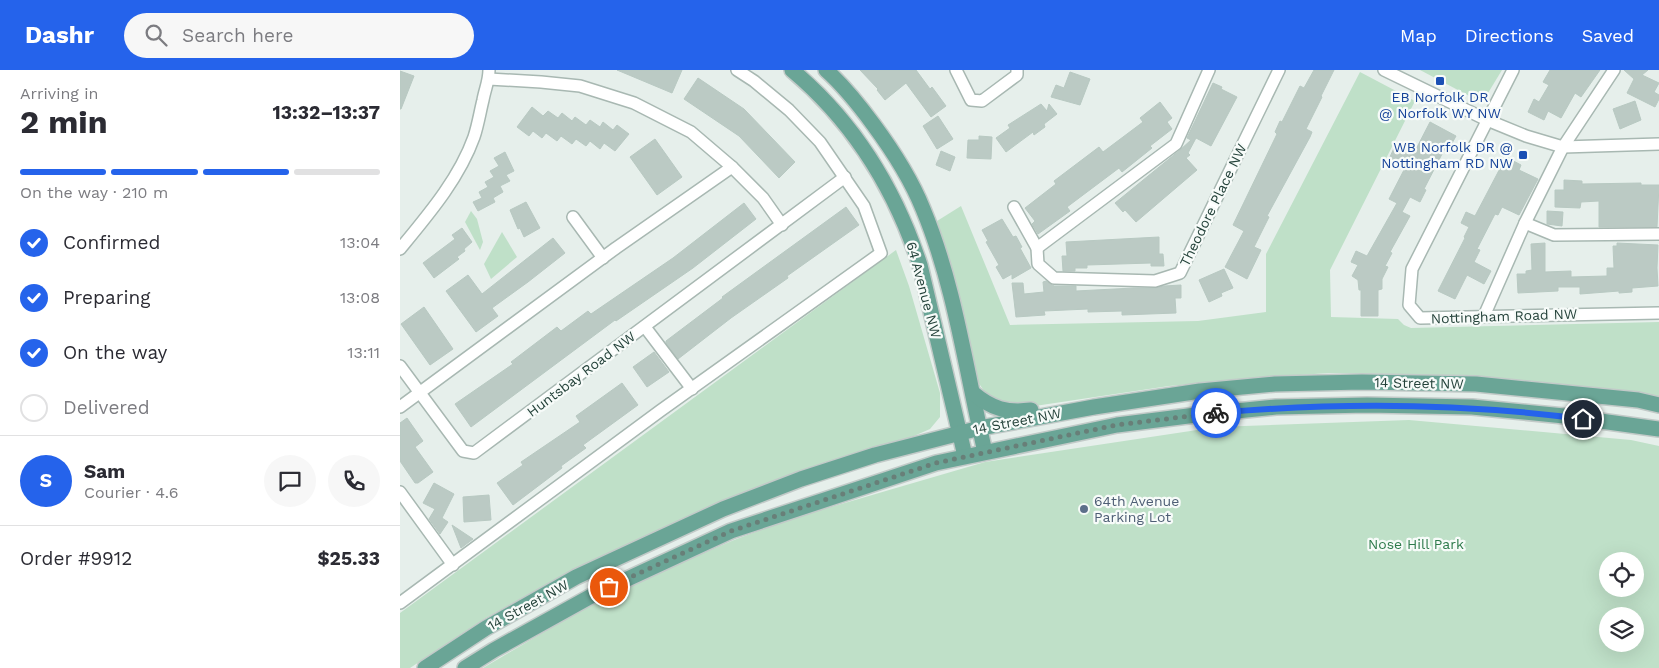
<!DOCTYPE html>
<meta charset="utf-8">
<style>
body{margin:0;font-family:"Work Sans",sans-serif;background:#f7f7f7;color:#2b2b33;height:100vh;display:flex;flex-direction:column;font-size:19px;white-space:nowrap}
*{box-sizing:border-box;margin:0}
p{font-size:16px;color:#7c7c81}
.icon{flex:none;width:28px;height:28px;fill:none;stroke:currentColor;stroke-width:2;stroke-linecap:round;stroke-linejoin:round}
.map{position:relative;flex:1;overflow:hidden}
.panel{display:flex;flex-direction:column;background:#fff;width:400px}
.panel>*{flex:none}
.tools{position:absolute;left:1199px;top:482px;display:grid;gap:10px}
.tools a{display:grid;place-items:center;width:45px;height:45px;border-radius:50%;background:#fff;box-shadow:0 5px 20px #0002;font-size:25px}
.pin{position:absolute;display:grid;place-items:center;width:42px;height:42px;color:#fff;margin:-21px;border:2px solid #fff;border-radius:50%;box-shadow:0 1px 5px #0007}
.courier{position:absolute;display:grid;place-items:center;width:50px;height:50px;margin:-25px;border:4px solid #2563eb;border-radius:50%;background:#fff;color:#222;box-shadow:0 1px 6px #0007}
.overview em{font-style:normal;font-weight:700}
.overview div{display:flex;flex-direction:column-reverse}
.overview{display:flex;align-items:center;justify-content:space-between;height:85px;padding:0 20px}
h1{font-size:32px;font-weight:700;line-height:38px}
.bar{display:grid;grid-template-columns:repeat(4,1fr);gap:8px 5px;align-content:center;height:60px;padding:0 20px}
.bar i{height:6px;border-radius:4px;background:#e1e1e2}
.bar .on{background:#2563eb}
.bar p{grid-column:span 4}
.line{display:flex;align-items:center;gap:12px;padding:0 20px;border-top:1px solid #e1e1e2}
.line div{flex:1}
.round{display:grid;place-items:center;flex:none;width:52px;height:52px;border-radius:26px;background:#f7f7f7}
ol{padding:0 20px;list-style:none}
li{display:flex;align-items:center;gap:15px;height:55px}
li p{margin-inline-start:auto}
li .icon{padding:5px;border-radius:50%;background:#2563eb;color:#fff;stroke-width:4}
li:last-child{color:#7c7c81}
li i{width:28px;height:28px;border:2px solid #e1e1e2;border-radius:50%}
header{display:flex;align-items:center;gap:30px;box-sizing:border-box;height:70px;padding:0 25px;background:#2563eb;color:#fff}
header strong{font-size:24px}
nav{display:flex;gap:28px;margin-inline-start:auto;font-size:18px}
.search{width:350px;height:45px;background:#f7f7f7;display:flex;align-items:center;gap:12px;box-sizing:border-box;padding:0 18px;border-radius:28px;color:#7c7c81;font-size:19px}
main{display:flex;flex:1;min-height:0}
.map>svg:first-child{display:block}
.green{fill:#bfe0c8;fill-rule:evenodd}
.building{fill:#bbcac4;stroke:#b8c9c2}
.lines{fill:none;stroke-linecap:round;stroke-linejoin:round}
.minor-casing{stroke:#a8b8b2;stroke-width:14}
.major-casing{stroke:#c2cac8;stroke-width:18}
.minor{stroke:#fff;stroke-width:11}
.major{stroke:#6aa596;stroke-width:15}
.done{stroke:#687f78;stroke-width:5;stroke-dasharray:0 9}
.route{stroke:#2563eb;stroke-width:6}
.transit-dot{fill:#1a4fb4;stroke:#f7fbf9;stroke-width:2}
.service-dot{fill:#5c6f8a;stroke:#f7fbf9;stroke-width:2}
.labels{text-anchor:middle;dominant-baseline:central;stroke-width:4.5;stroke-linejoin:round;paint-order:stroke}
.transit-label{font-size:14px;fill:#164399;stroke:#f7fbf9}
.street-label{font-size:14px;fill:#24423a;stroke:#f7fbf9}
.service-label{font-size:14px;fill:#4e5e75;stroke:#f7fbf9;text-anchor:start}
.park-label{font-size:14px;fill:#2d7a4b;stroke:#f7fbf9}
</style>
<header>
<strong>Dashr</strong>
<div class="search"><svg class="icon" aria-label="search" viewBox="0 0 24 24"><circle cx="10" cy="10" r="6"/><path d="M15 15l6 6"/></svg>Search here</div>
<nav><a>Map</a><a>Directions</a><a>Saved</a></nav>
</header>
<main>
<section class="panel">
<div class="overview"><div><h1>2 min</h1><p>Arriving in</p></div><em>13:32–13:37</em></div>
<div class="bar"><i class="on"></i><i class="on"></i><i class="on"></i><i></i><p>On the way · 210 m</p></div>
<ol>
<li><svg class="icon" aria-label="check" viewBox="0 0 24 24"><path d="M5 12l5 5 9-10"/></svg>Confirmed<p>13:04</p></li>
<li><svg class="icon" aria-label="check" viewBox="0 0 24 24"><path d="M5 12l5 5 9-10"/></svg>Preparing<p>13:08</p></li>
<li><svg class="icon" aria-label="check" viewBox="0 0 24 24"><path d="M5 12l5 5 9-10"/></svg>On the way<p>13:11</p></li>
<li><i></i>Delivered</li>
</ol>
<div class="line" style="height:90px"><b class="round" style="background:#2563eb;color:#fff">S</b><div><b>Sam</b><p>Courier · 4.6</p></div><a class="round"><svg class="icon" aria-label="chat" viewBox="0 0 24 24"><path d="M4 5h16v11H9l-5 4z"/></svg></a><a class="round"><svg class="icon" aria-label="phone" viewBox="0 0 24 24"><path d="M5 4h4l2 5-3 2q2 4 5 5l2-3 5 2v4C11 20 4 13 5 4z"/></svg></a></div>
<div class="line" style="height:65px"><div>Order #9912</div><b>$25.33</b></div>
</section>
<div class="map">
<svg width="1259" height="598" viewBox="0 0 1259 598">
<rect width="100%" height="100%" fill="#e6efeb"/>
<g class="green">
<polygon points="1020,0 1102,0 1088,23 1075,29"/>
<polygon points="960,2 1015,31 930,200 931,247 998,249 1004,255 1011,258 1259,252 1259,328 1214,320 1113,310 999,304 929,303 842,309 769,316 628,337 590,330 578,312 558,226 537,151 561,136 610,255 798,251 866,242 866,184"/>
<polygon points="71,141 77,149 83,172 80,180 65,152"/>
<polygon points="102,162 117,187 91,209 84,194"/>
<polygon points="496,180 509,216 540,323 540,347 530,359 514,366 398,402 320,432 174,499 84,549 10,598 0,598 0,543"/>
<path d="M1009 350 1231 370 1259 376V598H83L178 542 269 498 334 470 390 449 585 392 817 357ZM1208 491H1235V519H1208ZM1208 546H1235V574H1208Z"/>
</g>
<g class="building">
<polygon points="217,0 282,0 272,23"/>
<polygon points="460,0 516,0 530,19 532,17 546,36 531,47 506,13 485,30 477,20 478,19"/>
<polygon points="914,0 934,0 921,26 922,27 906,59 912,62 910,67 867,146 869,147 854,177 861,180 847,209 825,197 844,161 833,155 877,64 875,62 880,51 882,52 900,16 904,18"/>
<polygon points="1150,0 1200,0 1181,27 1175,23 1161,48 1148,41 1144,50 1128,42 1134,29 1139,32 1149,15 1143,12"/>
<polygon points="1224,0 1248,0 1242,5 1259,13 1254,22 1259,25 1259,29 1255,37 1227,23 1234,9"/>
<polygon points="0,1 14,6 1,39 0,39"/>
<polygon points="670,2 690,9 680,35 651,27 656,15 664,18"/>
<polygon points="298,8 344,39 395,92 379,108 339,66 284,29"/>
<polygon points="813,13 822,17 821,19 837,27 811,76 796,68 788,83 790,85 786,88 797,100 736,152 725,140 723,142 715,133 780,80 791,70 787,68"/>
<polygon points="1235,31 1241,50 1220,59 1213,39"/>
<polygon points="760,32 772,48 767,52 772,59 750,76 752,78 722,102 719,98 667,137 670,141 638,164 632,154 635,151 625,138 656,114 654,111 699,77 703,82 743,52 740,48"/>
<polygon points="641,34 647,41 649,34 657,44 644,54 645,57 634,65 633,62 606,82 596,68 610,58 608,55"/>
<polygon points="132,37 143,46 148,41 158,48 162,43 172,51 175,47 186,55 190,50 200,57 203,52 213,60 217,55 229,64 215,81 204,73 200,79 190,71 186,76 176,69 172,74 161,66 157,71 146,63 142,68 133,61 129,66 117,57"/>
<polygon points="538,46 553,69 537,79 523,56"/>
<polygon points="1030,52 1056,66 1051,75 1048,74 1042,84 1024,119 1026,120 1020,132 1010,127 1002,142 1010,146 990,182 992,183 985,196 988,197 982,209 982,219 978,220 978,246 961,246 961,220 959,220 958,210 952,206 958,195 951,192 956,181 967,186 997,133 989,129 1005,98 989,89 995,76 1013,85"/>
<polygon points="579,66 592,67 591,89 567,88 568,70 579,70"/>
<polygon points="255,69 282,107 257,125 230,87"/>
<polygon points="541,81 555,87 550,101 536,95"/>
<polygon points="105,82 114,101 106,105 110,111 100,116 103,122 93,128 95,132 78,141 73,132 82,128 79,122 88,117 85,112 94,107 90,101 99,96 94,88"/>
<polygon points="1106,87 1121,95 1119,100 1138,109 1119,145 1102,137 1098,145 1095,144 1077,179 1080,180 1074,192 1091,201 1084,214 1067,205 1055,229 1038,221 1065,168 1064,167 1069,157 1061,153 1066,142 1075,146"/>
<polygon points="1164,110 1182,111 1182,114 1241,113 1241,115 1259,115 1257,157 1199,157 1199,131 1181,132 1180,138 1155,137 1155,120 1164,120"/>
<polygon points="126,132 140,158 124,167 120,158 118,159 110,140"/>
<polygon points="344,133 356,149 293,198 216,251 215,250 71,357 55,334 113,294 111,292 157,257 161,261 188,241 191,244 273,188"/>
<polygon points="446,137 459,155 387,206 388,208 331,248 278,289 266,273 266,271 323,228 322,227"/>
<polygon points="1147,141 1163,142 1162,156 1147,154"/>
<polygon points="602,149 613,167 616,166 622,177 620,178 631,198 612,209 612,204 603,209 596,197 599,195 586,172 588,171 582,160"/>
<polygon points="62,158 72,172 64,179 65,181 57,187 59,189 34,208 23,193 55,169 52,165"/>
<polygon points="759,167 759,184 763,184 764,196 751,196 751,193 687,195 687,198 675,198 675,201 663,201 662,186 667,186 666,172"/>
<polygon points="153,168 165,183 128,212 92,238 98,246 76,262 46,221 68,205 82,224"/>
<polygon points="1145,173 1145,202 1171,201 1171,207 1207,206 1207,198 1214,198 1213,176 1217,176 1217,173 1258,175 1257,198 1258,216 1232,218 1232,222 1219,223 1219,221 1180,224 1180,217 1158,217 1158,221 1118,223 1117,204 1126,204 1126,201 1132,200 1131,174"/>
<polygon points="824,199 833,218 821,223 822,226 809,232 799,210"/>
<polygon points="646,211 654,216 676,216 676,221 734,218 755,218 764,216 781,215 781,228 775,228 776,243 722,245 722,241 688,242 688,239 644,241 645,245 616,247 612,213 623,213 624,224 644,222 643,212"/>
<polygon points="24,237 53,279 30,295 1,254"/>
<polygon points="254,282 269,302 247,317 233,297"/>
<polygon points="222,313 238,335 183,375 186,378 161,396 162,398 113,435 97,413 123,395 121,392 180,352 176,346"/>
<polygon points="7,348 23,371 15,377 33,402 18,413 15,413 0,391 0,353"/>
<polygon points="34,413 54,424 42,448 48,452 40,464 29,449 35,439 23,433"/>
<polygon points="89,425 91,450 64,452 63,427"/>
<polygon points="52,455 73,469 61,478"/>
</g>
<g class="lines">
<g class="minor-casing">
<g id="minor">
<polyline points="556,0 571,30 582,31 617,5 617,0"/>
<polyline points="984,0 1087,50 1126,66 1163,77 1259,74"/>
<polyline points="1113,0 1012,199 1009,235 1020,248 1259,243"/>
<polyline points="89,9 141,12 180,16 234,33 291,62 332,97 363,128 382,155"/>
<polyline points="614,137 637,178 638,194 654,208 755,211 780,203 879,0"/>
<polyline points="173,147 203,188"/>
<polyline points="1125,153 1154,165 1259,164"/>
<polyline points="637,178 776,74 809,0"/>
<path d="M0 179C28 145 59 109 74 67 78 55 80 42 83 30 85 19 89 11 89 0"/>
<polyline points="1084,246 1125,153 1163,77 1214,0"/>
<polyline points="245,257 292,319"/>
<polyline points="0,296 63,381 74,383 445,107"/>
<polyline points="0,337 216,178 332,97"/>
<polyline points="0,422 53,495"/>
<polyline points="0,533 260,341 481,183 464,136 420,72 389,40 354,11 337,0"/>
</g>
</g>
<g class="major-casing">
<g id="major">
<path d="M392 0C454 52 495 119 520 195L565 386"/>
<path d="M426 0C444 16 459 35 473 54 493 81 511 109 523 139 555 216 566 301 585 382"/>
<path d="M573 323C592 339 607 343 631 340"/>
<polyline points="25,598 86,558 176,507 323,439 401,409 475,385 580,358 694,337 800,321 875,314 962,312 1076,314 1238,330 1259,335"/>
<polyline points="65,598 94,580 195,524 331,461 536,393 717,355 796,345 876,337 967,335 1072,337 1164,346 1259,359"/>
</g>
</g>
<use href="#minor" class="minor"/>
<use href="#major" class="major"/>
</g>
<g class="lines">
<polyline class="done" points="209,517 331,461 536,393 716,355 816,343"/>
<path class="route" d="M816 343C938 332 1061 333 1183 349"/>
</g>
<g class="transit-dot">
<rect x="1035" y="6" width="10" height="10" rx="2.5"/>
<rect x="1118" y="80" width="10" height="10" rx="2.5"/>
</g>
<circle class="service-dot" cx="684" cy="439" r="5"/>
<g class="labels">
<g class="transit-label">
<text x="1040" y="27">EB Norfolk DR<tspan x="1040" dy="16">@ Norfolk WY NW</tspan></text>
<text x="1113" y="77" text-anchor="end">WB Norfolk DR @<tspan x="1113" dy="16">Nottingham RD NW</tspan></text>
</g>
<g class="street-label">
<text transform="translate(813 135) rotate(-64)">Theodore Place NW</text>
<text transform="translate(524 220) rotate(75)">64 Avenue NW</text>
<text transform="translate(1104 246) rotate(-2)">Nottingham Road NW</text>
<text transform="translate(181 304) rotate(-37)">Huntsbay Road NW</text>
<text transform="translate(1019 313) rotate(1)">14 Street NW</text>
<text transform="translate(617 351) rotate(-11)">14 Street NW</text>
<text transform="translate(128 535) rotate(-29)">14 Street NW</text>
</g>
<g class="service-label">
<text x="694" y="431">64th Avenue<tspan x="694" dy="16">Parking Lot</tspan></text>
</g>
<g class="park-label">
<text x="1016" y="474">Nose Hill Park</text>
</g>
</g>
</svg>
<div class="tools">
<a><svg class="icon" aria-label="locate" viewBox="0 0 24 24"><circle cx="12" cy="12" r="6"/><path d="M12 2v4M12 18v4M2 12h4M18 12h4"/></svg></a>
<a><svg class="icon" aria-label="layers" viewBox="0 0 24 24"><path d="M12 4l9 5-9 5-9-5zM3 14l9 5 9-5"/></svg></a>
</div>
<div class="pin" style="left:209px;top:517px;background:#ea580c"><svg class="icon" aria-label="bag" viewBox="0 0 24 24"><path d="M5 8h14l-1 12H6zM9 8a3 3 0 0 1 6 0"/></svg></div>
<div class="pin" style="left:1183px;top:349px;background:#1f2937"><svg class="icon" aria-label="home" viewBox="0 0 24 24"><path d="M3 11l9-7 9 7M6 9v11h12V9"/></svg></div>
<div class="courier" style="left:816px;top:343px"><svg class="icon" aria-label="bike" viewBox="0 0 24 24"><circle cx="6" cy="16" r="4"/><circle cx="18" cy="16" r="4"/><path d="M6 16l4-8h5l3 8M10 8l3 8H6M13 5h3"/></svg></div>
</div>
</main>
